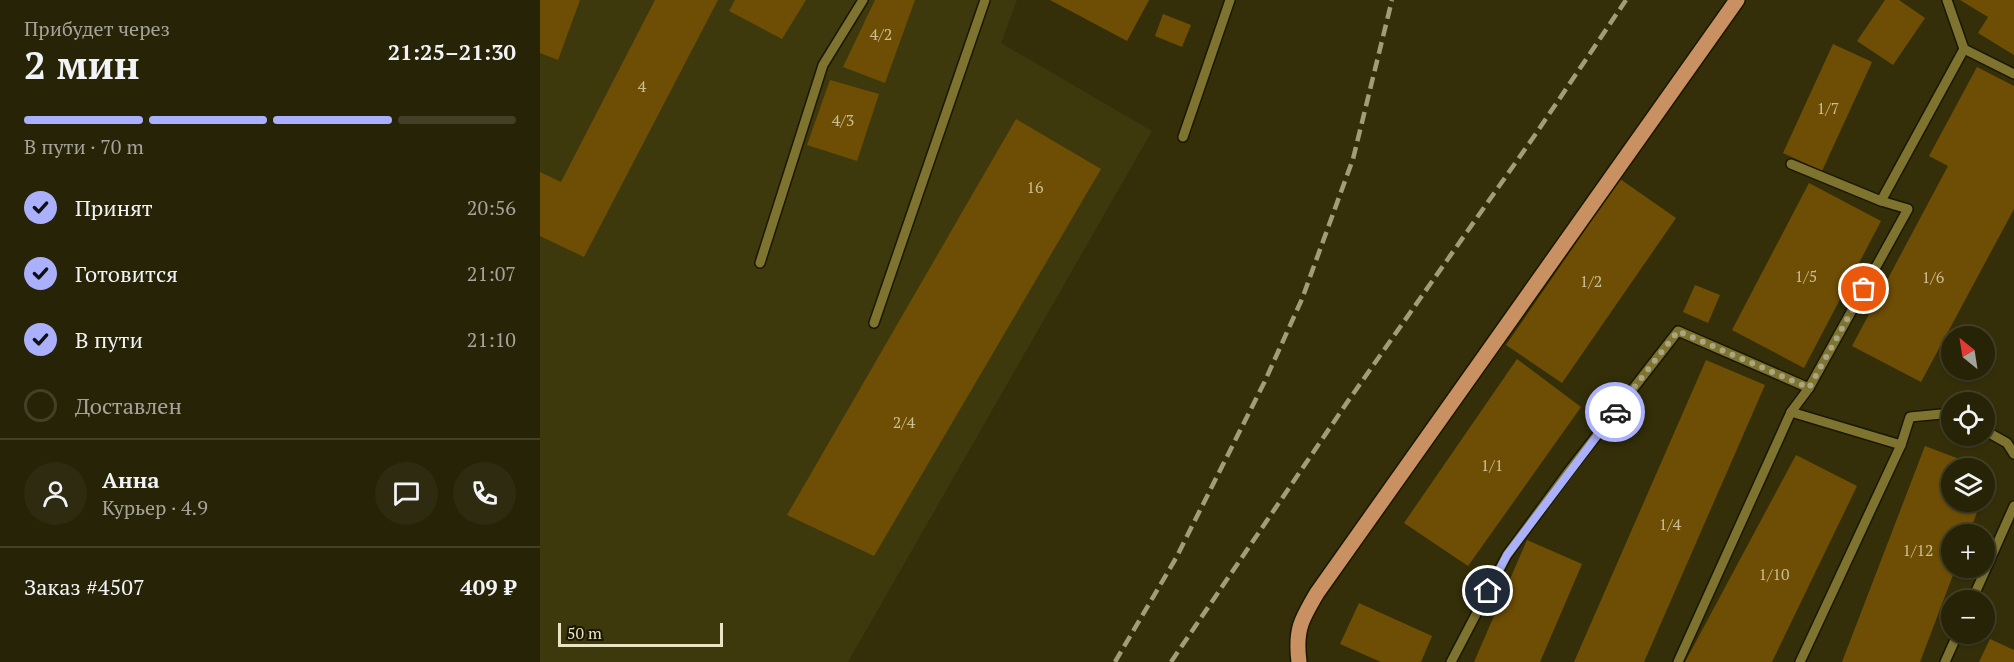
<!DOCTYPE html>
<html lang="ru">
<meta charset="utf-8">
<style>
body{margin:0;font-family:"PT Serif",serif;background:#2f2b11;color:#f1f3f6;height:100vh;display:flex;flex-direction:column;font-size:22px;white-space:nowrap}
*{box-sizing:border-box;margin:0}
p{font-size:20px;color:#a4a49b}
.icon{flex:none;width:33px;height:33px;fill:none;stroke:currentColor;stroke-width:2;stroke-linecap:round;stroke-linejoin:round}
.map{position:relative;flex:1;overflow:hidden}
.side{display:flex;flex-direction:column;background:#272307;width:540px}
.side>*{flex:none}
.needle{width:39px;rotate:330deg}
.tools{position:absolute;left:1401px;top:326px;display:grid;gap:12px}
.tools a{display:grid;place-items:center;width:54px;height:54px;border-radius:50%;background:#272307;box-shadow:0 2px 4px #0004,0 0 0 2px #434028;font-size:30px}
.scale{position:absolute;left:18px;bottom:15px;width:165px;box-sizing:border-box;padding-left:6px;border:3px solid #e9e4c2;border-top:0;font-size:16px;line-height:21px;white-space:nowrap;color:#e9e4c2;-webkit-text-stroke:4px #1b1600;paint-order:stroke}
.pin{position:absolute;display:grid;place-items:center;width:51px;height:51px;color:#fff;margin:-26px;border:3px solid #fff;border-radius:50%;box-shadow:0 2px 6px #0007}
.courier{position:absolute;display:grid;place-items:center;width:60px;height:60px;margin:-30px;border:4px solid #aab0fb;border-radius:50%;background:#fff;color:#222;box-shadow:0 2px 8px #0007}
.head em{font-style:normal;font-weight:800}
.head div{display:flex;flex-direction:column-reverse}
.head{display:flex;align-items:center;justify-content:space-between;height:102px;padding:0 24px}
h1{font-size:39px;font-weight:800;line-height:45px}
.bar{display:grid;grid-template-columns:repeat(4,1fr);gap:9px 6px;align-content:center;height:72px;padding:0 24px}
.bar i{height:8px;border-radius:4px;background:#434028}
.bar .on{background:#aab0fb}
.bar p{grid-column:span 4}
.line{display:flex;align-items:center;gap:15px;padding:0 24px;border-top:2px solid #434028}
.line div{flex:1}
.round{display:grid;place-items:center;flex:none;width:63px;height:63px;border-radius:32px;background:#2f2b11}
ol{padding:0 24px;list-style:none}
li{display:flex;align-items:center;gap:18px;height:66px}
li p{margin-inline-start:auto}
li .icon{padding:6px;border-radius:50%;background:#aab0fb;color:#111;stroke-width:4}
li:last-child{color:#a4a49b}
li i{width:33px;height:33px;border:3px solid #434028;border-radius:50%}
main{display:flex;flex:1;min-height:0}
.map>svg:first-child{display:block}
.built{fill:#3e380d}
.building{fill:#6e4e05}
.lines{fill:none;stroke-linecap:round;stroke-linejoin:round}
.lane-casing{stroke:#1a1703;stroke-width:12}
.primary-casing{stroke:#1a1703;stroke-width:18}
.lane{stroke:#7e742f;stroke-width:9}
.primary{stroke:#c99061;stroke-width:15}
.rail{stroke:#a29d79;stroke-width:4.5;stroke-dasharray:12 6;stroke-linecap:butt}
.done{stroke:#aaa581;stroke-width:6;stroke-dasharray:0 10.8}
.route{stroke:#aab0fb;stroke-width:8}
.labels{text-anchor:middle;dominant-baseline:central;stroke-width:4.5;stroke-linejoin:round;paint-order:stroke}
.number-label{font-size:16px;fill:#cabe93}
</style>
<main>
<section class="side">
<div class="head"><div><h1>2 мин</h1><p>Прибудет через</p></div><em>21:25–21:30</em></div>
<div class="bar"><i class="on"></i><i class="on"></i><i class="on"></i><i></i><p>В пути · 70 m</p></div>
<ol>
<li><svg class="icon" aria-label="check" viewBox="0 0 24 24"><path d="M5 12l5 5 9-10"/></svg>Принят<p>20:56</p></li>
<li><svg class="icon" aria-label="check" viewBox="0 0 24 24"><path d="M5 12l5 5 9-10"/></svg>Готовится<p>21:07</p></li>
<li><svg class="icon" aria-label="check" viewBox="0 0 24 24"><path d="M5 12l5 5 9-10"/></svg>В пути<p>21:10</p></li>
<li><i></i>Доставлен</li>
</ol>
<div class="line" style="height:108px"><a class="round"><svg class="icon" aria-label="person" viewBox="0 0 24 24"><circle cx="12" cy="8" r="4"/><path d="M4 21q1-7 8-7t8 7"/></svg></a><div><b>Анна</b><p>Курьер · 4.9</p></div><a class="round"><svg class="icon" aria-label="chat" viewBox="0 0 24 24"><path d="M4 5h16v11H9l-5 4z"/></svg></a><a class="round"><svg class="icon" aria-label="phone" viewBox="0 0 24 24"><path d="M5 4h4l2 5-3 2q2 4 5 5l2-3 5 2v4C11 20 4 13 5 4z"/></svg></a></div>
<div class="line" style="height:78px"><div>Заказ #4507</div><b>409 ₽</b></div>
</section>
<div class="map">
<svg width="1474" height="662" viewBox="0 0 1474 662">
<rect width="100%" height="100%" fill="#342f09"/>
<polygon class="built" points="0,0 477,0 461,43 612,131 308,662 0,662"/>
<g class="building">
<polygon points="0,0 40,0 18,60 0,53"/>
<polygon points="115,0 178,0 44,257 0,236 0,172 21,182"/>
<polygon points="195,0 266,0 242,39 189,11"/>
<polygon points="335,0 375,0 345,83 303,67"/>
<polygon points="510,0 609,0 587,41"/>
<polygon points="1345,0 1359,0 1385,18 1353,65 1317,41"/>
<polygon points="1420,0 1474,0 1474,55 1438,33 1448,17"/>
<polygon points="623,14 651,25 642,47 615,36"/>
<polygon points="1293,44 1332,62 1282,171 1243,153"/>
<polygon points="1437,67 1474,86 1474,209 1381,382 1312,346 1408,166 1389,156"/>
<polygon points="290,80 339,94 317,161 267,145"/>
<polygon points="476,119 561,169 334,556 247,515"/>
<polygon points="1080,179 1136,218 1022,383 966,345"/>
<polygon points="1269,183 1341,221 1264,368 1192,330"/>
<polygon points="1155,285 1180,295 1168,323 1143,312"/>
<polygon points="977,359 1041,407 928,566 864,523"/>
<polygon points="1166,360 1225,385 1104,662 1034,662"/>
<polygon points="1385,446 1443,468 1412,468 1412,501 1441,501 1429,534 1412,534 1412,567 1416,567 1380,662 1302,662"/>
<polygon points="1256,455 1317,486 1232,662 1145,662"/>
<polygon points="1444,468 1453,472 1445,492 1444,492"/>
<polygon points="987,540 1042,564 1000,662 934,662"/>
<polygon points="819,603 892,636 881,662 841,662 800,644"/>
<polygon points="1450,639 1474,650 1474,662 1439,662"/>
</g>
<g class="lines">
<g class="lane-casing">
<g id="lane">
<polyline points="1407,0 1424,49"/>
<polyline points="643,137 690,0"/>
<polyline points="1251,164 1341,201"/>
<polyline points="220,263 283,65 323,0"/>
<polyline points="334,323 445,0"/>
<polyline points="1444,430 1467,443 1474,454"/>
<polyline points="1361,445 1370,417 1412,413"/>
<polyline points="1432,600 1474,506"/>
<polyline points="911,662 967,555 1029,471 1138,331 1269,388"/>
<polyline points="1138,662 1251,412"/>
<polyline points="1260,662 1361,445 1251,412 1269,388 1368,209 1341,201 1424,49 1474,74"/>
<polyline points="1405,662 1418,633"/>
</g>
</g>
<g class="primary-casing">
<path id="primary" d="M759 662C755 630 761 620 777 593L1197 0"/>
</g>
<use href="#lane" class="lane"/>
<use href="#primary" class="primary"/>
<g class="rail">
<polyline points="575,662 636,558 724,383 762,299 813,159 852,0"/>
<polyline points="631,662 806,404 995,135 1086,0"/>
</g>
</g>
<g class="lines">
<polyline class="done" points="1075,412 1138,331 1269,388 1324,289"/>
<polyline class="route" points="948,591 967,555 1075,412"/>
</g>
<g class="labels">
<g class="number-label">
<text x="341" y="34">4/2</text>
<text x="102" y="86">4</text>
<text x="1288" y="108">1/7</text>
<text x="303" y="120">4/3</text>
<text x="495" y="187">16</text>
<text x="1266" y="276">1/5</text>
<text x="1393" y="277">1/6</text>
<text x="1051" y="281">1/2</text>
<text x="364" y="422">2/4</text>
<text x="952" y="465">1/1</text>
<text x="1130" y="524">1/4</text>
<text x="1378" y="550">1/12</text>
<text x="1234" y="574">1/10</text>
</g>
</g>
</svg>
<div class="tools">
<a><svg class="needle" viewBox="-14 -14 28 28"><path d="M0-13l5 13h-10z" fill="#e53935"/><path d="M0 13l5-13h-10z" fill="#a4a49b"/></svg></a>
<a><svg class="icon" aria-label="locate" viewBox="0 0 24 24"><circle cx="12" cy="12" r="6"/><path d="M12 2v4M12 18v4M2 12h4M18 12h4"/></svg></a>
<a><svg class="icon" aria-label="layers" viewBox="0 0 24 24"><path d="M12 4l9 5-9 5-9-5zM3 14l9 5 9-5"/></svg></a>
<a>+</a>
<a>−</a>
</div>
<div class="scale">50 m</div>
<div class="pin" style="left:1324px;top:289px;background:#ea580c"><svg class="icon" aria-label="bag" viewBox="0 0 24 24"><path d="M5 8h14l-1 12H6zM9 8a3 3 0 0 1 6 0"/></svg></div>
<div class="pin" style="left:948px;top:591px;background:#1f2937"><svg class="icon" aria-label="home" viewBox="0 0 24 24"><path d="M3 11l9-7 9 7M6 9v11h12V9"/></svg></div>
<div class="courier" style="left:1075px;top:412px"><svg class="icon" aria-label="car" viewBox="0 0 24 24"><path d="M5 17H2v-5l4-1 3-4h7l3 4 3 1v5h-3M9 17h6M6 11h13"/><circle cx="7" cy="17" r="2"/><circle cx="17" cy="17" r="2"/></svg></div>
</div>
</main>
